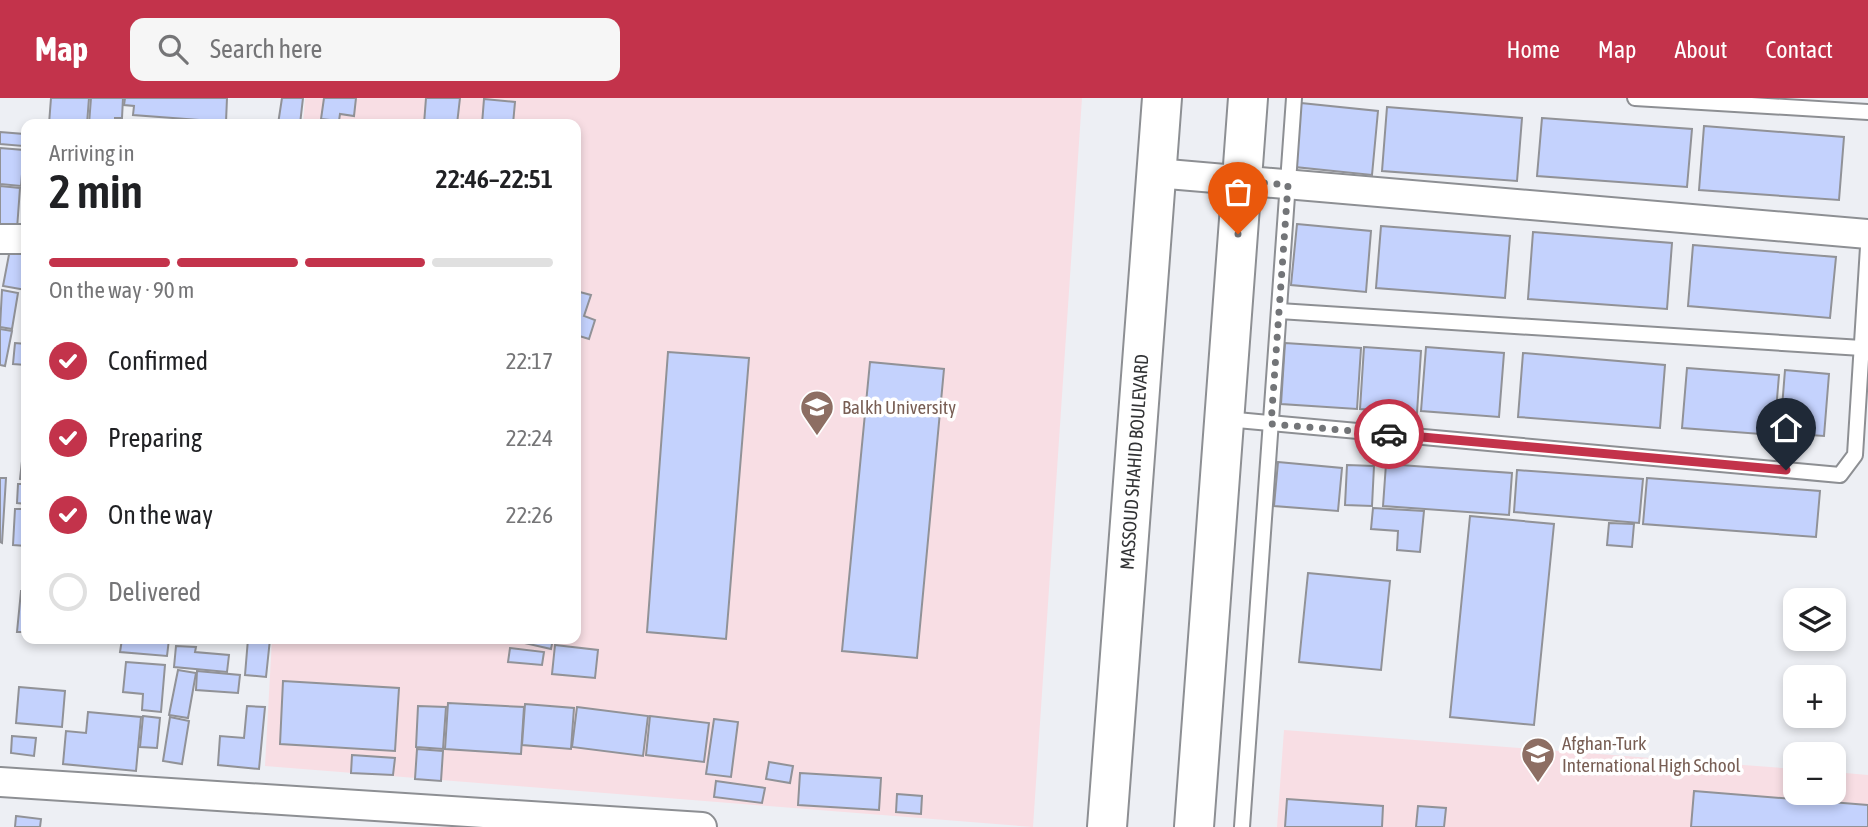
<!DOCTYPE html>
<meta charset="utf-8">
<style>
body{margin:0;font-family:"Asap Condensed",sans-serif;background:#f6f6f6;color:#202124;height:100vh;display:flex;flex-direction:column;font-size:26px;white-space:nowrap}
*{box-sizing:border-box;margin:0}
p{font-size:23px;color:#757577}
.icon{flex:none;width:38px;height:38px;fill:none;stroke:currentColor;stroke-width:2;stroke-linecap:round;stroke-linejoin:round}
.map{position:relative;flex:1;overflow:hidden}
.panel{position:absolute;left:21px;top:21px;width:560px;height:525px;display:flex;flex-direction:column;background:#fff;border-radius:14px;box-shadow:0 4px 10px #0003}
.panel>*{flex:none}
.controls{position:absolute;left:1783px;top:490px;display:grid;gap:14px}
.controls a{display:grid;place-items:center;width:63px;height:63px;border-radius:14px;background:#fff;box-shadow:0 4px 10px #0003;font-size:35px}
.pin{position:absolute;display:grid;place-items:center;width:60px;height:60px;color:#fff;margin:-72px -30px;border-radius:50% 50% 50% 0;rotate:-45deg;box-shadow:0 0 7px #0007}
.pin .icon{rotate:45deg}
.courier{position:absolute;display:grid;place-items:center;width:70px;height:70px;margin:-35px;border:5px solid #c3334b;border-radius:50%;background:#fff;color:#222;box-shadow:0 2px 9px #0007}
.headline em{font-style:normal;font-weight:600}
.headline div{display:flex;flex-direction:column-reverse}
.headline{display:flex;align-items:center;justify-content:space-between;height:119px;padding:0 28px}
h1{font-size:46px;font-weight:600;line-height:52px}
.bar{display:grid;grid-template-columns:repeat(4,1fr);gap:10px 7px;align-content:center;height:84px;padding:0 28px}
.bar i{height:9px;border-radius:5px;background:#e0e0e0}
.bar .active{background:#c3334b}
.bar p{grid-column:span 4}
ol{padding:0 28px;list-style:none}
li{display:flex;align-items:center;gap:21px;height:77px}
li p{margin-inline-start:auto}
li .icon{padding:7px;border-radius:50%;background:#c3334b;color:#fff;stroke-width:4}
li:last-child{color:#757577}
li i{width:38px;height:38px;border:4px solid #e0e0e0;border-radius:50%}
header{display:flex;align-items:center;gap:42px;box-sizing:border-box;height:98px;padding:0 35px;background:#c3334b;color:#fff}
header strong{font-size:33px}
nav{display:flex;gap:38px;margin-inline-start:auto;font-size:24px}
.search{width:490px;height:63px;background:#f6f6f6;display:flex;align-items:center;gap:18px;box-sizing:border-box;padding:0 24px;border-radius:14px;color:#757577;font-size:26px}
.map>svg:first-child{display:block}
.education{fill:#f8dee4}
.building{fill:#c4d2fd;stroke:#919297;stroke-width:2}
.lines{fill:none;stroke-linecap:round;stroke-linejoin:round}
.service-casing{stroke:#8d8f93;stroke-width:18}
.minor-casing{stroke:#8d8f93;stroke-width:32}
.primary-casing{stroke:#8d8f93;stroke-width:42}
.service{stroke:#fff;stroke-width:14}
.minor{stroke:#fff;stroke-width:28}
.primary{stroke:#fff;stroke-width:38}
.done{stroke:#737578;stroke-width:7;stroke-dasharray:0 12.6}
.route{stroke:#c3334b;stroke-width:9}
.labels{text-anchor:middle;dominant-baseline:central;stroke-width:7;stroke-linejoin:round;paint-order:stroke}
.education-label{font-size:19px;fill:#785e54;stroke:#fff;text-anchor:start}
.street-label{font-size:19px;fill:#323335;stroke:#fff}
</style>
<header>
<strong>Map</strong>
<div class="search"><svg class="icon" aria-label="search" viewBox="0 0 24 24"><circle cx="10" cy="10" r="6"/><path d="M15 15l6 6"/></svg>Search here</div>
<nav><a>Home</a><a>Map</a><a>About</a><a>Contact</a></nav>
</header>
<div class="map">
<svg width="1868" height="729" viewBox="0 0 1868 729">
<rect width="100%" height="100%" fill="#edeff4"/>
<g class="education">
<polygon points="305,0 1082,0 1033,729 265,668 272,541 576,541 576,26 303,26"/>
<polygon points="1284,632 1795,671 1796,695 1834,695 1834,674 1868,677 1868,729 1277,729"/>
</g>
<g class="building">
<polygon points="51,0 89,0 87,26 49,26"/>
<polygon points="91,0 123,0 122,20 115,20 115,26 89,26"/>
<polygon points="125,0 227,0 226,24 133,17 134,8 124,7"/>
<polygon points="282,0 303,0 300,26 278,26"/>
<polygon points="324,0 356,0 354,18 340,16 339,23 321,21"/>
<polygon points="426,0 460,0 457,26 424,26"/>
<polygon points="484,1 515,4 513,26 482,26"/>
<polygon points="1301,5 1378,13 1372,77 1295,69"/>
<polygon points="1387,9 1522,20 1517,83 1382,73"/>
<polygon points="1542,20 1692,31 1687,89 1537,78"/>
<polygon points="1704,28 1844,39 1839,102 1699,92"/>
<polygon points="0,34 24,36 23,48 0,46"/>
<polygon points="0,50 24,52 21,88 0,86"/>
<polygon points="0,88 20,90 17,131 0,129"/>
<polygon points="1297,126 1371,133 1366,194 1291,187"/>
<polygon points="1381,128 1510,138 1505,200 1376,190"/>
<polygon points="1533,134 1672,145 1667,211 1528,201"/>
<polygon points="11,146 26,149 26,192 3,188"/>
<polygon points="1693,147 1836,159 1830,220 1688,208"/>
<polygon points="2,192 18,195 12,231 0,229"/>
<polygon points="576,193 591,197 584,218 595,222 589,241 576,237"/>
<polygon points="0,231 12,233 5,268 0,267"/>
<polygon points="15,245 26,246 26,267 13,266"/>
<polygon points="1285,245 1361,250 1357,311 1281,306"/>
<polygon points="1364,249 1421,253 1417,315 1360,311"/>
<polygon points="1426,249 1504,255 1499,319 1421,313"/>
<polygon points="668,254 749,260 726,541 647,534"/>
<polygon points="1523,255 1665,267 1660,330 1518,319"/>
<polygon points="870,264 944,271 917,560 842,553"/>
<polygon points="1687,270 1779,277 1774,337 1682,330"/>
<polygon points="1785,272 1829,276 1824,338 1780,335"/>
<polygon points="26,328 26,382 20,381"/>
<polygon points="1278,364 1342,370 1338,413 1274,408"/>
<polygon points="1386,366 1512,375 1509,417 1383,408"/>
<polygon points="1347,367 1374,368 1372,408 1345,407"/>
<polygon points="1517,372 1643,381 1639,425 1514,414"/>
<polygon points="0,380 6,380 2,445 0,444"/>
<polygon points="1647,380 1820,393 1816,439 1643,426"/>
<polygon points="18,386 26,386 26,406 17,405"/>
<polygon points="1373,410 1424,413 1420,454 1397,452 1398,433 1371,431"/>
<polygon points="15,411 26,411 26,448 13,447"/>
<polygon points="1470,418 1554,426 1534,627 1450,619"/>
<polygon points="1609,425 1634,426 1632,449 1607,447"/>
<polygon points="1308,475 1390,483 1381,572 1299,564"/>
<polygon points="21,493 26,493 26,534 17,534"/>
<polygon points="122,541 169,541 167,558 120,554"/>
<polygon points="248,541 270,541 266,579 245,577"/>
<polygon points="520,541 553,541 551,551 520,544"/>
<polygon points="555,547 598,552 595,580 552,576"/>
<polygon points="176,548 196,549 195,554 229,557 227,574 174,569"/>
<polygon points="510,550 544,554 542,567 508,564"/>
<polygon points="126,564 165,567 161,614 142,612 143,596 123,594"/>
<polygon points="178,572 196,575 188,620 169,617"/>
<polygon points="197,573 240,577 238,595 196,592"/>
<polygon points="283,583 399,590 395,653 280,646"/>
<polygon points="19,589 65,593 62,629 16,625"/>
<polygon points="448,605 524,609 521,656 445,651"/>
<polygon points="525,606 574,610 571,651 522,647"/>
<polygon points="247,608 265,609 259,671 218,667 220,638 244,640"/>
<polygon points="418,608 446,609 443,651 416,649"/>
<polygon points="577,609 648,618 643,658 572,649"/>
<polygon points="88,614 141,619 136,673 63,666 66,633 86,635"/>
<polygon points="143,618 160,620 157,650 140,649"/>
<polygon points="650,618 709,625 704,664 646,657"/>
<polygon points="170,619 189,623 182,666 163,663"/>
<polygon points="714,621 738,624 731,679 706,676"/>
<polygon points="12,638 36,640 34,658 11,655"/>
<polygon points="417,651 443,653 441,683 415,681"/>
<polygon points="352,657 395,660 393,677 351,675"/>
<polygon points="769,664 793,668 790,685 766,681"/>
<polygon points="800,675 881,680 879,712 798,707"/>
<polygon points="716,683 765,690 762,705 714,699"/>
<polygon points="1694,693 1868,707 1868,729 1691,729"/>
<polygon points="897,696 922,698 921,716 896,714"/>
<polygon points="1287,701 1383,708 1382,729 1285,729"/>
<polygon points="1418,708 1446,710 1444,729 1416,729"/>
<polygon points="16,718 41,721 40,729 15,729"/>
</g>
<g class="lines">
<g class="service-casing">
<g id="service">
<polyline points="1635,0 1868,14"/>
<polyline points="1279,213 1862,250"/>
<polyline points="1226,321 1840,377 1855,357 1868,149"/>
<polyline points="1242,729 1294,0"/>
</g>
</g>
<g class="minor-casing">
<g id="minor">
<polyline points="1156,75 1868,136"/>
<polyline points="0,141 26,141"/>
<polyline points="0,684 702,729"/>
</g>
</g>
<g class="primary-casing">
<g id="primary">
<polyline points="1107,729 1162,0"/>
<polyline points="1194,729 1248,0"/>
</g>
</g>
<use href="#service" class="service"/>
<use href="#minor" class="minor"/>
<use href="#primary" class="primary"/>
</g>
<g class="lines">
<polyline class="done" points="1238,136 1242,83 1288,87 1271,326 1389,336"/>
<polyline class="route" points="1389,336 1786,372"/>
</g>
<defs>
<g id="university-pin" transform="scale(1.75)"><path d="M0 17L-7.5 6A9.5 9.5 0 1 1 7.5 6Z" fill="#8d6e63" stroke="#fff"/><path d="M0-5L7-2L0 1L-7-2ZM-4 1L0 2.5L4 1V4Q0 6-4 4Z" fill="#fff"/></g>
<g id="school-pin" transform="scale(1.75)"><path d="M0 17L-7.5 6A9.5 9.5 0 1 1 7.5 6Z" fill="#8d6e63" stroke="#fff"/><path d="M0-5L7-2L0 1L-7-2ZM-4 1L0 2.5L4 1V4Q0 6-4 4Z" fill="#fff"/></g>
</defs>
<g fill-rule="evenodd">
<use href="#university-pin" x="817" y="309"/>
<use href="#school-pin" x="1538" y="656"/>
</g>
<g class="labels">
<g class="education-label">
<text x="842" y="309">Balkh University</text>
<text x="1562" y="645">Afghan-Turk<tspan x="1562" dy="22">International High School</tspan></text>
</g>
<g class="street-label">
<text transform="translate(1134 364) rotate(-86)">MASSOUD SHAHID BOULEVARD</text>
</g>
</g>
</svg>
<div class="controls">
<a><svg class="icon" aria-label="layers" viewBox="0 0 24 24"><path d="M12 4l9 5-9 5-9-5zM3 14l9 5 9-5"/></svg></a>
<a>+</a>
<a>−</a>
</div>
<div class="pin" style="left:1238px;top:136px;background:#ea580c"><svg class="icon" aria-label="bag" viewBox="0 0 24 24"><path d="M5 8h14l-1 12H6zM9 8a3 3 0 0 1 6 0"/></svg></div>
<div class="pin" style="left:1786px;top:372px;background:#1f2937"><svg class="icon" aria-label="home" viewBox="0 0 24 24"><path d="M3 11l9-7 9 7M6 9v11h12V9"/></svg></div>
<div class="courier" style="left:1389px;top:336px"><svg class="icon" aria-label="car" viewBox="0 0 24 24"><path d="M5 17H2v-5l4-1 3-4h7l3 4 3 1v5h-3M9 17h6M6 11h13"/><circle cx="7" cy="17" r="2"/><circle cx="17" cy="17" r="2"/></svg></div>
<section class="panel">
<div class="headline"><div><h1>2 min</h1><p>Arriving in</p></div><em>22:46–22:51</em></div>
<div class="bar"><i class="active"></i><i class="active"></i><i class="active"></i><i></i><p>On the way · 90 m</p></div>
<ol>
<li><svg class="icon" aria-label="check" viewBox="0 0 24 24"><path d="M5 12l5 5 9-10"/></svg>Confirmed<p>22:17</p></li>
<li><svg class="icon" aria-label="check" viewBox="0 0 24 24"><path d="M5 12l5 5 9-10"/></svg>Preparing<p>22:24</p></li>
<li><svg class="icon" aria-label="check" viewBox="0 0 24 24"><path d="M5 12l5 5 9-10"/></svg>On the way<p>22:26</p></li>
<li><i></i>Delivered</li>
</ol>
</section>
</div>
